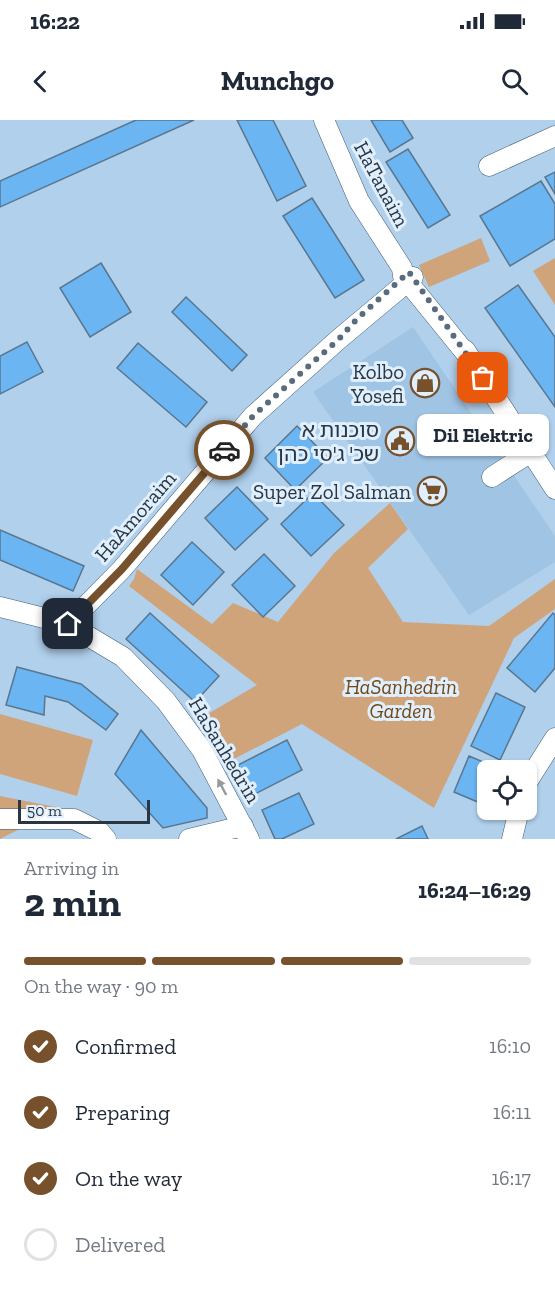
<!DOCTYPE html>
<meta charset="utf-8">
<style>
body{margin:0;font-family:"Zilla Slab","Noto Sans Hebrew",serif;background:#f6f6f7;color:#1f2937;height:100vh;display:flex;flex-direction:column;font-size:22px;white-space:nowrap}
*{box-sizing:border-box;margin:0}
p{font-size:20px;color:#747a83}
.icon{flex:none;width:33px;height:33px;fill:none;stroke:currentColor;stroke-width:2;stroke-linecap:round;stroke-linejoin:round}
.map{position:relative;height:719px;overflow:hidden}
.sheet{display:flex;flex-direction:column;background:#fff;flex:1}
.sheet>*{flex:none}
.controls{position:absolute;left:477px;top:640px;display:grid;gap:12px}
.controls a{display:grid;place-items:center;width:60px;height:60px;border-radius:9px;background:#fff;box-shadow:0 2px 4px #0004;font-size:30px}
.scale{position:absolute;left:18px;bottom:15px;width:132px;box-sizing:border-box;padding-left:6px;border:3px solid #2a3641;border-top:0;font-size:16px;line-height:21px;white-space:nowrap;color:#2a3641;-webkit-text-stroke:4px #dfeffd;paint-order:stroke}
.pin{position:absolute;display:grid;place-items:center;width:51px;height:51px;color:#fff;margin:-26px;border-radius:12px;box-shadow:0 3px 9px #0006}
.courier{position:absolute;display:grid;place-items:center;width:60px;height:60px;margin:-30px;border:4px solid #76512c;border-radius:50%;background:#fff;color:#222;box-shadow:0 2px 8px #0007}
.bubble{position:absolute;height:42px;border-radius:9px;background:#fff;box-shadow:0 2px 4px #0004;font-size:20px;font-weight:700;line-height:42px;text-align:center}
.head em{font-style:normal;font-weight:700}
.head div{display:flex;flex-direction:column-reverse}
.head{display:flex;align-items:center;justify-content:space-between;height:102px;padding:0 24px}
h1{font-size:39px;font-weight:700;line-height:45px}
.bar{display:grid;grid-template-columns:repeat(4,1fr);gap:9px 6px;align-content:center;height:72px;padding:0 24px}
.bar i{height:8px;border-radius:4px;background:#e0e1e3}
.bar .on{background:#76512c}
.bar p{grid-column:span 4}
ol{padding:0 24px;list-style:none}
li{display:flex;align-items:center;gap:18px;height:66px}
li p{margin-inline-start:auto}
li .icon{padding:6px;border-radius:50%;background:#76512c;color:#fff;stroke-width:4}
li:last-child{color:#747a83}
li i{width:33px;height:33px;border:3px solid #e0e1e3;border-radius:50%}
.status{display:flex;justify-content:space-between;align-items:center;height:42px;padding:0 30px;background:#fff;direction:ltr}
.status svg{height:16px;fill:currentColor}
header{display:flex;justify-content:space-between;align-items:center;height:78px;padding:0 24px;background:#fff;font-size:27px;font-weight:700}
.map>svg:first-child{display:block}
.built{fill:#a0c4e4}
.green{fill:#cfa47b}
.building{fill:#6bb5f2;stroke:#59768e;stroke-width:1.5}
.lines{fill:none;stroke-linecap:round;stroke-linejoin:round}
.minor-casing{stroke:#405c74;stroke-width:21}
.minor{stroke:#fff;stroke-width:20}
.oneway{fill:#949aa0}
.done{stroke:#596c7d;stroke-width:6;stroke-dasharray:0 10.8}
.route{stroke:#76512c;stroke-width:8}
.labels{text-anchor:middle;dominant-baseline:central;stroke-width:6;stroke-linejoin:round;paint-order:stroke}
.street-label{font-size:21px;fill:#2a3641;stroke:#dfeffd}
.poi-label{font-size:21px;fill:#2a3641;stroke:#dfeffd;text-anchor:end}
.park-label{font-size:21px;font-style:italic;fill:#744815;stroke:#dfeffd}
</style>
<div class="status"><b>16:22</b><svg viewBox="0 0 49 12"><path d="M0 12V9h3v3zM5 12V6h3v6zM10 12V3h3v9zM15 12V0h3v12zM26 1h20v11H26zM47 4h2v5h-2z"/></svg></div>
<header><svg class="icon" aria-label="back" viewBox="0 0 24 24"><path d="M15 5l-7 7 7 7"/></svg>Munchgo<svg class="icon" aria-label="search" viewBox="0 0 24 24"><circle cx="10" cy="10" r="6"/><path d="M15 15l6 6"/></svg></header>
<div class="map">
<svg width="555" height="719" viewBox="0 0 555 719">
<rect width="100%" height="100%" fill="#b1d0ec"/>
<polygon class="built" points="413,207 555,416 555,442 469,495 313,272"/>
<g class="green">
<polygon points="481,118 490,141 429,167 419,145"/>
<polygon points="555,138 555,185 533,151"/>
<polygon points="390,383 408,409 368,448 403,502 489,506 555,459 555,489 514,518 434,688 302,604 226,643 201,598 257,565 129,466 134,459 137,449 212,504 233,483 278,502 334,433"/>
<polygon points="0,594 93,620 77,676 0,654"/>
<polygon points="0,676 61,688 0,719"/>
</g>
<g class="building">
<polygon points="136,0 194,0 0,87 0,61"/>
<polygon points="237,0 273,0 306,66 277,81"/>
<polygon points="371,0 402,0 413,18 390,32"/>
<polygon points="408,29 450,95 428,108 386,42"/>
<polygon points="555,52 555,74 545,57"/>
<polygon points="541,61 555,84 555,119 510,146 480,96"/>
<polygon points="312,78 364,160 335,178 283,96"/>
<polygon points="101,143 131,192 90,217 60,168"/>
<polygon points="518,165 555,217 555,287 485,188"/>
<polygon points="186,177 247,235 232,251 172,192"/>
<polygon points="27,222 43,252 0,274 0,236"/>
<polygon points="138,223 207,282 186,307 117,248"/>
<polygon points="297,306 328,338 295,370 265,338"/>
<polygon points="237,367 268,399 235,430 205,398"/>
<polygon points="313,373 344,405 311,436 281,404"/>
<polygon points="0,410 84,446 73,471 0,440"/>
<polygon points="192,422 224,452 193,485 161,455"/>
<polygon points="264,434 295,466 263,497 232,465"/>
<polygon points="150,493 219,556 195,582 126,519"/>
<polygon points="553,493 555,495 555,548 535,572 507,548"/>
<polygon points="17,547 81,564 118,594 106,610 68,582 45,576 44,595 6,585"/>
<polygon points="496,573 525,587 500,640 471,626"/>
<polygon points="141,610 207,688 207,698 163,708 115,654"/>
<polygon points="287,620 302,650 253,675 238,645"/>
<polygon points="469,636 495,647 493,651 488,651 488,665 480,683 454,672"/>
<polygon points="299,673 314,704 282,719 275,719 262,690"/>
<polygon points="422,706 428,719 396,719"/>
</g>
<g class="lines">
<g class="minor-casing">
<g id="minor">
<polyline points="324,0 359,81 402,148 403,156 472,241"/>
<polyline points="489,46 555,16"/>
<polyline points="465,230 555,369"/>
<polyline points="492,357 531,332"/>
<polyline points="0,487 68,504 123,537 166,581 202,630 249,719"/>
<polyline points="68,504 122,449 253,296 339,219 413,157"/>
<polyline points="526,664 555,618"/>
<polyline points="0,699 74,699 100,712 106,719"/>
<polyline points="189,719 243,706"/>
<polyline points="512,719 519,690"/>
</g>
</g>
<use href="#minor" class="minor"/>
</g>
<defs><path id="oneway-solid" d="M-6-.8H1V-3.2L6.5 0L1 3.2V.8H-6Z" transform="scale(1.5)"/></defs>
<use class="oneway" href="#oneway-solid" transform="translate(222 667) rotate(-118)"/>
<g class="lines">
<polyline class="done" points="224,330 253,296 339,219 357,199 409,152 483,258"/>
<polyline class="route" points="68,504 122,449 224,330"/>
</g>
<defs>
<g id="shop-ring" transform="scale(1.5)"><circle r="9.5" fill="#dfeffd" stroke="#76512c" stroke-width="1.5"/><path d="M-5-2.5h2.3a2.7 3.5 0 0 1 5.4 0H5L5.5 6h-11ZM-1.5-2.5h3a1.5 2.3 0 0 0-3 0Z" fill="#76512c"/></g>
<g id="civic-ring" transform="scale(1.5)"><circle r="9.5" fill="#dfeffd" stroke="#76512c" stroke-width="1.5"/><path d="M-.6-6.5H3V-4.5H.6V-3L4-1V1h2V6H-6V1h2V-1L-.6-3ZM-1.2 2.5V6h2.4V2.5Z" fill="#76512c"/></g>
<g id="supermarket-ring" transform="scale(1.5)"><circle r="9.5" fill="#dfeffd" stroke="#76512c" stroke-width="1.5"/><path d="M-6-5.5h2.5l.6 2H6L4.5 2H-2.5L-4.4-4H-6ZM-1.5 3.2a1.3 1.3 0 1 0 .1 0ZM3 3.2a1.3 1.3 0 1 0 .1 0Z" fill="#76512c"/></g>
</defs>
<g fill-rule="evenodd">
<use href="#shop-ring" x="425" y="263"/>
<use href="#civic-ring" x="400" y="321"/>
<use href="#supermarket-ring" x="432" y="371"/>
</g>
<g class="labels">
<g class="street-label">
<text transform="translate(382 64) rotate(62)">HaTanaim</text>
<text transform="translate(135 396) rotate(-49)">HaAmoraim</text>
<text transform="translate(225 630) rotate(59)">HaSanhedrin</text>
</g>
<g class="poi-label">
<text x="404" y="251">Kolbo<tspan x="404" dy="24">Yosefi</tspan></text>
<text x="379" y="309">סוכנות א<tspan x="379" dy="24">שכ' ג'סי כהן</tspan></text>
<text x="411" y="371">Super Zol Salman</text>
</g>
<g class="park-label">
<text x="401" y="566">HaSanhedrin<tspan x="401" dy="24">Garden</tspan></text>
</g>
</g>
</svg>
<div class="controls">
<a><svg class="icon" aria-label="locate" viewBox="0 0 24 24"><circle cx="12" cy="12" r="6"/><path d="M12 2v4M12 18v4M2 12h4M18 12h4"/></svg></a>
</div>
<div class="scale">50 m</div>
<div class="pin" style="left:483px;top:258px;background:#ea580c"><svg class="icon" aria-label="bag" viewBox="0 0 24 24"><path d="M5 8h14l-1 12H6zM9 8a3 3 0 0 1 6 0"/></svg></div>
<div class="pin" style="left:68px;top:504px;background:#1f2937"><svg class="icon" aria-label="home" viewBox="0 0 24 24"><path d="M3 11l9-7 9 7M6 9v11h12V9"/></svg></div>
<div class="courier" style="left:224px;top:330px"><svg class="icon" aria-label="car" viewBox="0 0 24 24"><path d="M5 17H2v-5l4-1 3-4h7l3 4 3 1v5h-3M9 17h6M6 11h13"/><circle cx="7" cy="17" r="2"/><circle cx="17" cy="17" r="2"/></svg></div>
<div class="bubble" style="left:417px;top:294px;width:132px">Dil Elektric</div>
</div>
<section class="sheet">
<div class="head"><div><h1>2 min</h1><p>Arriving in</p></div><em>16:24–16:29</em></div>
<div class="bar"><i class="on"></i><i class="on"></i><i class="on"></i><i></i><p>On the way · 90 m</p></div>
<ol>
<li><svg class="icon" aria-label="check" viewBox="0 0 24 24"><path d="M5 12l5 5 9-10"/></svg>Confirmed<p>16:10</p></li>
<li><svg class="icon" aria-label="check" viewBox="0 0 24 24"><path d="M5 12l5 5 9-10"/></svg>Preparing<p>16:11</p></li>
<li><svg class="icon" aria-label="check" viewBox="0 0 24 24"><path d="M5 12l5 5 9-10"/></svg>On the way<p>16:17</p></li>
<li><i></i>Delivered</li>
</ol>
</section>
